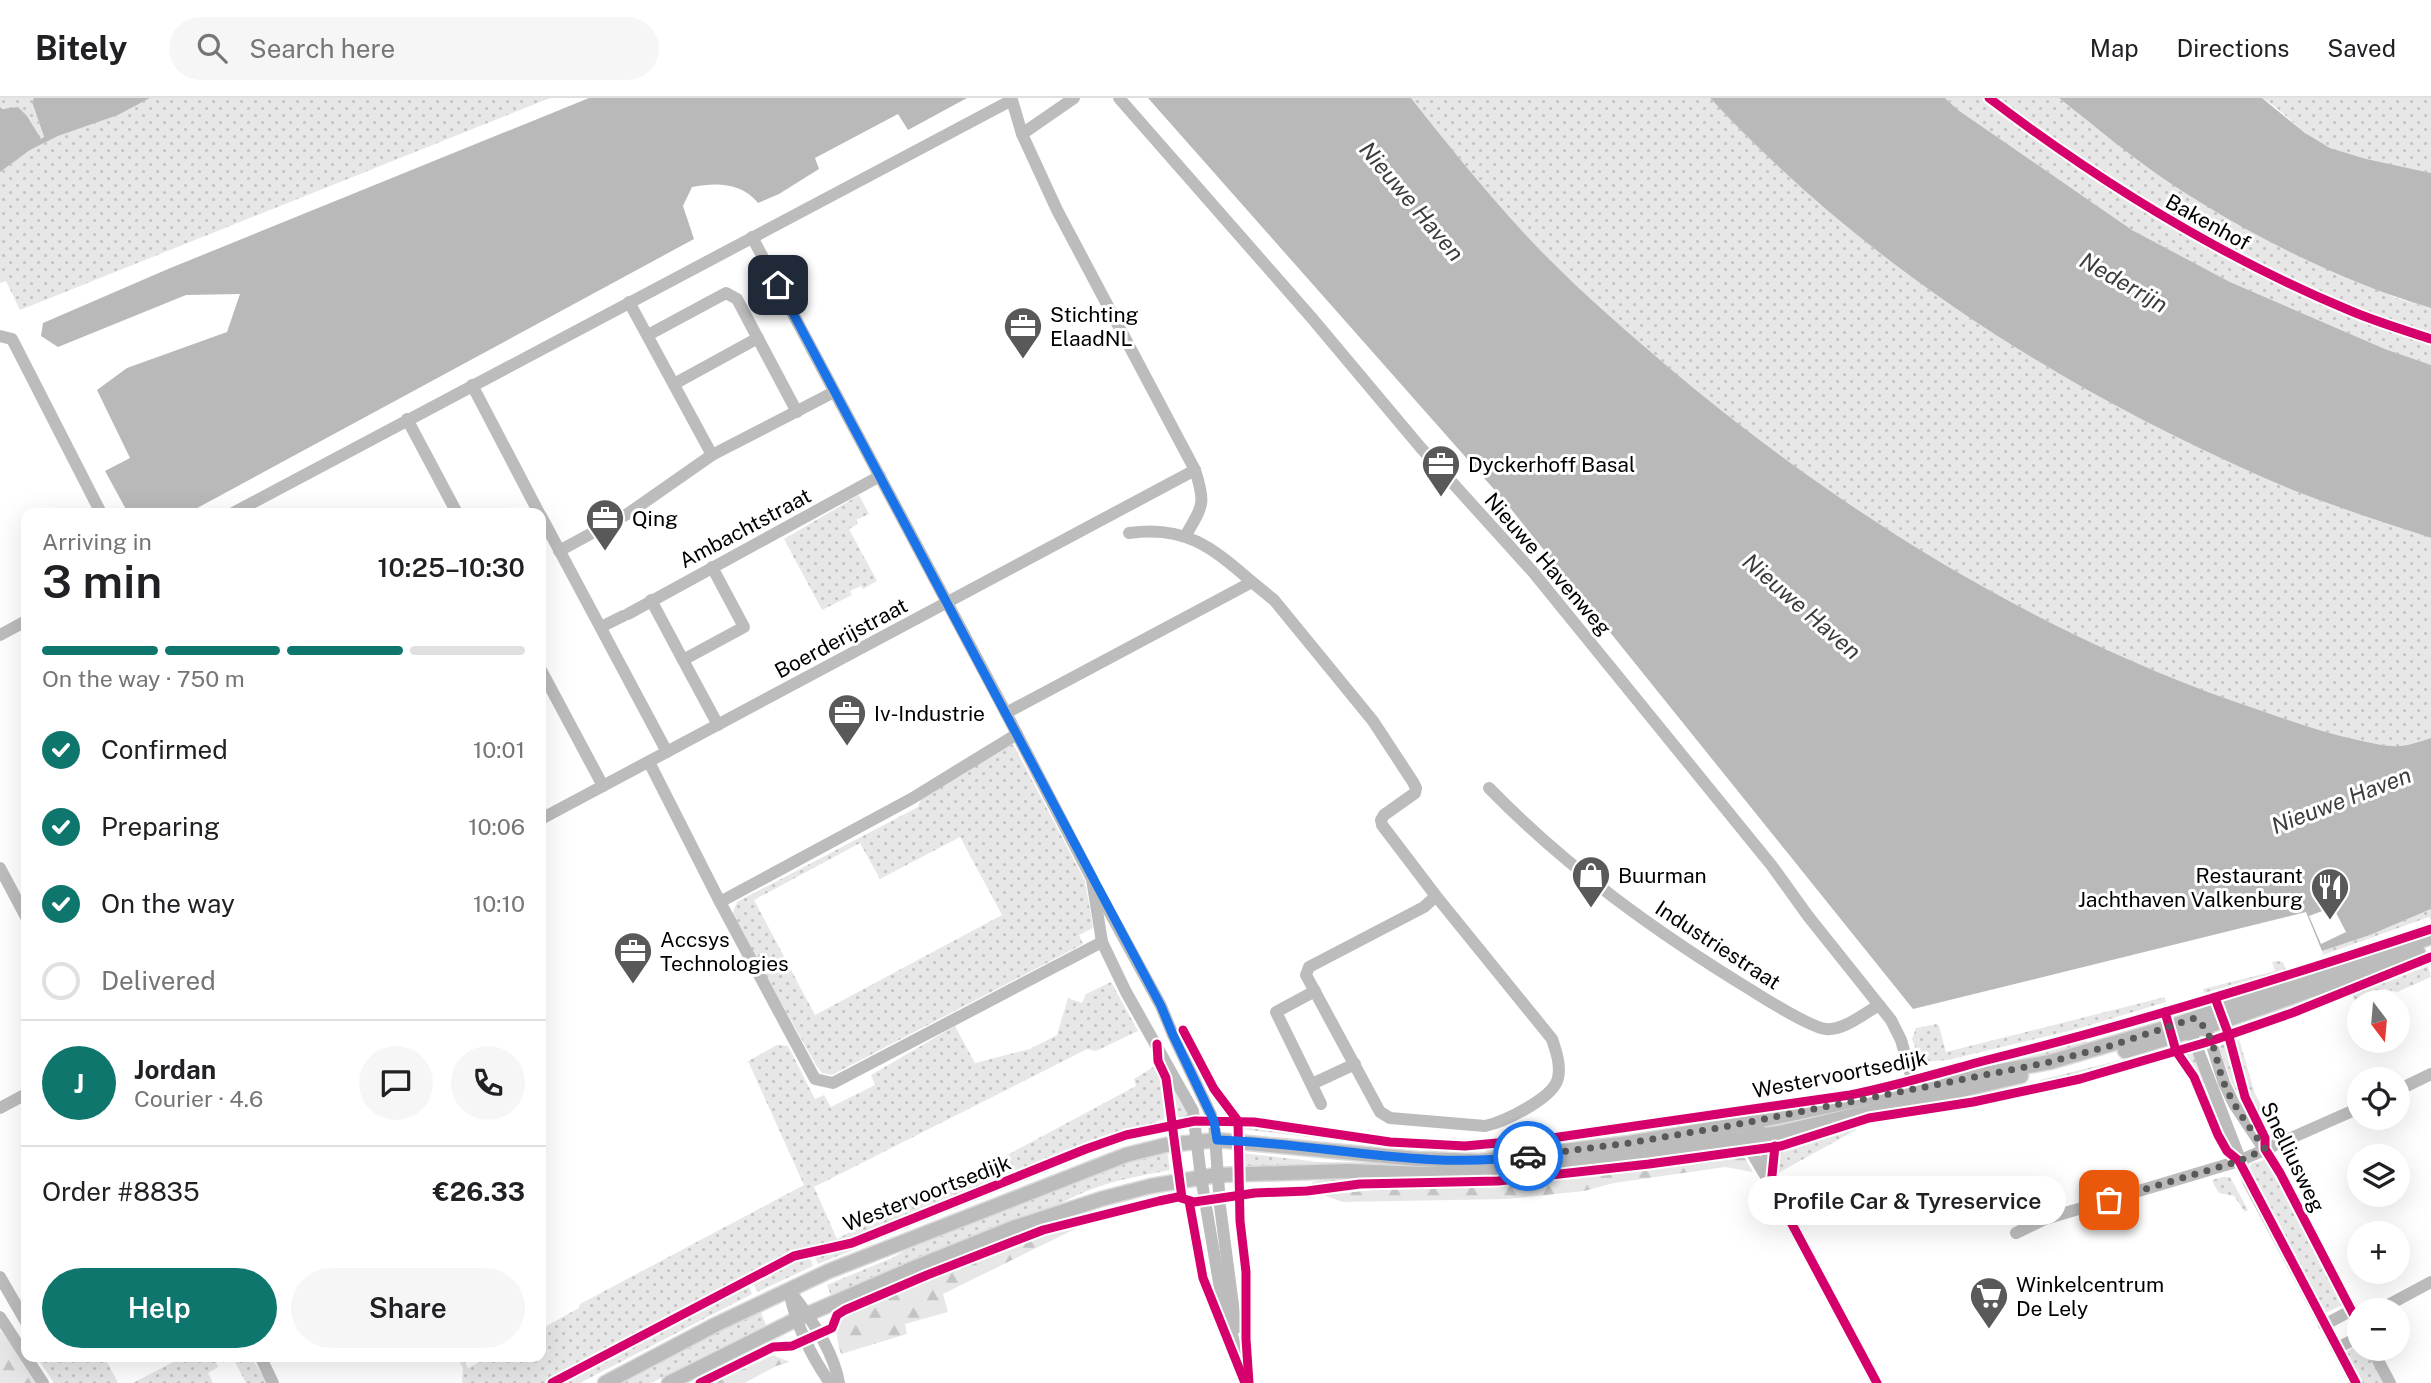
<!DOCTYPE html>
<meta charset="utf-8">
<style>
body{margin:0;font-family:"Public Sans",sans-serif;background:#f6f6f6;color:#202124;height:100vh;display:flex;flex-direction:column;font-size:26px;white-space:nowrap}
*{box-sizing:border-box;margin:0}
p{font-size:23px;color:#757577}
.icon{flex:none;width:38px;height:38px;fill:none;stroke:currentColor;stroke-width:2;stroke-linecap:round;stroke-linejoin:round}
.map{position:relative;flex:1;overflow:hidden}
.panel{position:absolute;left:21px;top:410px;width:525px;height:854px;display:flex;flex-direction:column;background:#fff;border-radius:14px;box-shadow:0 7px 28px #0002}
.panel>*{flex:none}
.needle{width:46px;rotate:164deg}
.fabs{position:absolute;left:2347px;top:892px;display:grid;gap:14px}
.fabs a{display:grid;place-items:center;width:63px;height:63px;border-radius:50%;background:#fff;box-shadow:0 7px 28px #0002;font-size:35px}
.pin{position:absolute;display:grid;place-items:center;width:60px;height:60px;color:#fff;margin:-30px;border-radius:14px;box-shadow:0 4px 10px #0006}
.courier{position:absolute;display:grid;place-items:center;width:70px;height:70px;margin:-35px;border:5px solid #1a73e8;border-radius:50%;background:#fff;color:#222;box-shadow:0 2px 9px #0007}
.bubble{position:absolute;height:49px;border-radius:24px;background:#fff;box-shadow:0 7px 28px #0002;font-size:23px;font-weight:600;line-height:49px;text-align:center}
.overview em{font-style:normal;font-weight:600}
.overview div{display:flex;flex-direction:column-reverse}
.overview{display:flex;align-items:center;justify-content:space-between;height:119px;padding:0 21px}
h1{font-size:46px;font-weight:600;line-height:52px}
.bar{display:grid;grid-template-columns:repeat(4,1fr);gap:10px 7px;align-content:center;height:84px;padding:0 21px}
.bar i{height:9px;border-radius:5px;background:#e0e0e0}
.bar .active{background:#0f766e}
.bar p{grid-column:span 4}
.line{display:flex;align-items:center;gap:18px;padding:0 21px;border-top:2px solid #e0e0e0}
.line div{flex:1}
.round{display:grid;place-items:center;flex:none;width:74px;height:74px;border-radius:37px;background:#f6f6f6}
ol{padding:0 21px;list-style:none}
li{display:flex;align-items:center;gap:21px;height:77px}
li p{margin-inline-start:auto}
li .icon{padding:7px;border-radius:50%;background:#0f766e;color:#fff;stroke-width:4}
li:last-child{color:#757577}
li i{width:38px;height:38px;border:4px solid #e0e0e0;border-radius:50%}
.action{display:flex;gap:14px;margin-top:auto;padding:14px 21px}
.action a{flex:1;height:80px;border-radius:42px;background:#0f766e;color:#fff;font-size:28px;font-weight:600;line-height:80px;text-align:center}
.action a+a{background:#f6f6f6;color:#202124}
header{display:flex;align-items:center;gap:42px;box-sizing:border-box;height:98px;padding:0 35px;background:#fff;border-bottom:2px solid #e0e0e0}
header strong{font-size:33px}
nav{display:flex;gap:38px;margin-inline-start:auto;font-size:24px}
.search{width:490px;height:63px;background:#f6f6f6;display:flex;align-items:center;gap:18px;box-sizing:border-box;padding:0 24px;border-radius:38px;color:#757577;font-size:26px}
.map>svg:first-child{display:block}
.green{fill:url(#green-dots);fill-rule:evenodd}
.forest{fill:url(#forest-firs)}
.water{fill:#b9b9b9}
.pier{fill:#fff}
.lines{fill:none;stroke-linecap:round;stroke-linejoin:round}
.major-casing{stroke:#dbdbdb;stroke-width:17}
.minor{stroke:#bcbcbc;stroke-width:12}
.major{stroke:#bcbcbc;stroke-width:14}
.cycleway-casing{stroke:#fff;stroke-width:13}
.cycleway{stroke:#d6006c;stroke-width:9}
.done{stroke:#595959;stroke-width:7;stroke-dasharray:0 12.6}
.route{stroke:#1a73e8;stroke-width:9}
.labels{text-anchor:middle;dominant-baseline:central;stroke-width:6;stroke-linejoin:round;paint-order:stroke}
.street-label{font-size:21px;fill:#000;stroke:#fff}
.poi-label{font-size:21px;fill:#000;stroke:#fff;text-anchor:start}
.water-label{font-size:23px;font-style:italic;fill:#3c3c3c;stroke:#fff}
</style>
<header>
<strong>Bitely</strong>
<div class="search"><svg class="icon" aria-label="search" viewBox="0 0 24 24"><circle cx="10" cy="10" r="6"/><path d="M15 15l6 6"/></svg>Search here</div>
<nav><a>Map</a><a>Directions</a><a>Saved</a></nav>
</header>
<div class="map">
<svg width="2431" height="1285" viewBox="0 0 2431 1285">
<defs>
<pattern id="green-dots" width="8" height="8" patternUnits="userSpaceOnUse" patternTransform="scale(1.75)"><rect width="8" height="8" fill="#e7e7e7"/><path d="M2 2h.1M6 6h.1" fill="none" stroke="#c4c4c4" stroke-width="1.8" stroke-linecap="round"/></pattern>
<pattern id="forest-firs" width="22" height="20" patternUnits="userSpaceOnUse" patternTransform="scale(1.75)"><rect width="22" height="20" fill="#e7e7e7"/><path d="M5 1l3.5 6h-7zM16 11l3.5 6h-7z" fill="#c4c4c4"/></pattern>
</defs>
<rect width="100%" height="100%" fill="#fff"/>
<g class="green">
<polygon points="0,0 34,0 32,4 44,40 40,42 27,18 0,9"/>
<polygon points="150,0 550,0 20,212 6,183 0,185 0,74 30,52 58,38 118,17"/>
<path d="M1411 0H1710C1864 166 2056 288 2262 379 2316 403 2374 421 2431 440V640C2421 643 2411 647 2401 648 2387 649 2371 645 2358 642 2315 633 2275 617 2233 603 2028 530 1840 413 1673 273 1627 234 1582 195 1540 152 1494 104 1452 52 1411 0Z"/>
<polygon points="1945,0 1984,0 2049,50 2115,93 2228,158 2328,206 2431,245 2431,267 2385,251 2230,184 2132,132 1958,12"/>
<path d="M1995 0H2059L2169 84 2217 114 2278 147 2397 200 2431 210V238C2272 182 2129 101 1995 0Z"/>
<path d="M2262 0H2431V75C2393 66 2351 63 2317 43 2297 31 2282 11 2262 0Z"/>
<polygon points="859,397 869,416 856,422 858,426 849,431 877,483 863,491 861,488 850,493 852,497 822,512 784,441"/>
<path d="M1013 646 1085 783 1093 830 1079 837 1083 846 832 977 822 975 816 967 732 817 737 804 918 709 922 698 958 675ZM960 739 1002 817 815 917 754 802 860 745 880 781Z"/>
<polygon points="2431,811 2431,822 2429,819 2323,857 2322,853 2370,837"/>
<polygon points="2423,827 2425,831 2306,870 2305,868"/>
<polygon points="2431,852 2431,857 2231,934 2227,926"/>
<polygon points="2277,863 2283,864 2286,872 2204,895 2203,891 2275,873 2272,864"/>
<polygon points="2428,868 2431,879 2397,894 2384,891 2357,907 2352,897"/>
<polygon points="1111,884 1138,933 1096,953 1087,951 814,1089 837,1141 923,1094 927,1100 1136,988 1134,981 1155,968 1160,973 1165,1018 1163,1022 1157,1023 1157,1025 1110,1038 840,1144 795,1154 545,1285 462,1285 463,1270 456,1258 462,1258 468,1270 491,1258 541,1258 541,1231 579,1210 580,1206 804,1087 748,963 777,947 788,948 815,1001 824,997 831,1009 875,987 871,977 955,928 975,965 1030,951 1057,937 1068,900 1082,905 1086,896"/>
<polygon points="2165,899 2166,904 2077,931 1948,962 1921,964 1912,941 1916,930 1936,926 1939,928 1946,954"/>
<polygon points="2085,941 2087,945 2067,956 1945,977"/>
<polygon points="2239,941 2255,996 2264,1012 2261,1014 2271,1032 2268,1033 2252,1004 2234,946"/>
<polygon points="2222,946 2227,947 2243,999 2261,1038 2255,1032 2230,981 2219,949"/>
<polygon points="2169,950 2170,953 2092,976 2040,988 2040,982"/>
<polygon points="2186,956 2193,956 2206,982 2203,987 2215,1018 2212,1019 2194,977 2182,958"/>
<polygon points="1167,979 1187,1014 1188,1020 1181,1021 1175,1018 1171,1008"/>
<polygon points="1245,1027 1452,1052 1504,1049 1598,1036 1598,1041 1503,1053 1439,1054 1240,1031 1241,1028"/>
<polygon points="1855,1029 1856,1032 1778,1075 1780,1053"/>
<path d="M1167 1053 1170 1072C1129 1080 1097 1085 1060 1106L876 1178 831 1198 827 1187 894 1159 927 1139 1135 1060Z"/>
<polygon points="1730,1053 1500,1080 1358,1084 1313,1090 1312,1084 1337,1080 1622,1061 1658,1062"/>
<polygon points="1242,1055 1319,1064 1457,1066 1500,1070 1242,1070"/>
<polygon points="2265,1062 2270,1065 2342,1207 2323,1216 2248,1074 2252,1065"/>
<polygon points="1047,1069 1049,1073 818,1166 815,1160 819,1154 853,1147"/>
<path d="M2223 1079H2230L2248 1112 2245 1114 2234 1098C2217 1093 2221 1101 2212 1082Z"/>
<polygon points="803,1157 811,1162 813,1168 757,1194 753,1185 755,1180"/>
<polygon points="746,1187 749,1188 752,1196 580,1285 559,1285"/>
<polygon points="760,1212 766,1227 651,1285 617,1285"/>
<polygon points="2359,1246 2359,1251 2370,1251 2388,1285 2359,1285 2346,1254"/>
<polygon points="50,1258 104,1258 118,1285 54,1285 40,1264"/>
<polygon points="185,1258 206,1258 208,1261 213,1258 218,1269 208,1275 213,1285 133,1285"/>
<polygon points="219,1258 250,1258 268,1285 246,1285 233,1260 223,1265"/>
</g>
<g class="forest">
<polygon points="1736,1059 1745,1060 1753,1074 1725,1069 1614,1085 1584,1093 1507,1101 1342,1104 1324,1097 1374,1092 1521,1087"/>
<path d="M1081 1128 943 1196 948 1214 905 1226 907 1236 841 1256C836 1238 832 1224 849 1213L957 1167 1038 1137 1054 1132Z"/>
<polygon points="0,1232 39,1285 0,1285"/>
<polygon points="773,1257 790,1264 776,1268 745,1285 712,1285"/>
</g>
<g class="water">
<polygon points="34,0 150,0 118,17 58,38 30,52 0,74 0,9 3,11 18,9 27,18 41,41 44,39 32,4"/>
<path d="M589 0H967L908 32 898 16 815 60 819 71 779 96 758 105C742 85 717 84 692 89L683 108 694 141 188 415H128L105 373 130 360 97 292 127 270 227 234 240 196 186 197 58 249 41 238 43 225 168 171Z"/>
<path d="M1148 0H1411C1452 52 1494 104 1540 152 1582 195 1627 234 1673 273 1840 413 2028 530 2233 603 2275 617 2315 633 2358 642 2371 645 2387 649 2401 648 2411 647 2421 643 2431 640V811L2370 837 2322 853 2306 814 1913 911 1507 406Z"/>
<path d="M1710 0H1945L1958 12 2132 132 2230 184 2385 251 2431 267V440C2374 421 2316 403 2262 379 2056 288 1864 166 1710 0Z"/>
<path d="M2059 0H2262L2305 35 2330 50 2366 61 2431 75V210C2342 184 2247 136 2170 85 2131 59 2096 29 2059 0Z"/>
</g>
<polygon class="pier" points="2333,809 2346,834 2321,846 2309,818"/>
<g class="lines">
<g class="major-casing">
<g id="major">
<polyline points="2125,953 2224,923 2418,854"/>
<polyline points="605,1285 715,1227 829,1173 1126,1057 1166,1047 1217,1042 1417,1061 1480,1063 1629,1045 1752,1024 1962,980 2050,964 2169,929 2431,839"/>
<polyline points="669,1285 801,1219 914,1170 1013,1130 1101,1101 1151,1088 1217,1077 1348,1073 1424,1076 1519,1071 1779,1035 2021,978"/>
</g>
</g>
<g class="minor">
<polyline points="1119,0 1311,219 1421,350 1533,474 1772,768 1808,818 1891,922 1901,942 1917,998"/>
<path d="M1022 36 1057 112 1195 372C1206 406 1203 407 1186 437"/>
<polyline points="752,139 1006,615 1092,781 1102,844 1126,894 1193,1013 1201,1079 1223,1208 1247,1285"/>
<polyline points="629,204 712,357"/>
<polyline points="648,237 726,195 737,201 797,314"/>
<polyline points="0,238 12,241 101,415"/>
<polyline points="674,286 758,240"/>
<polyline points="472,287 539,415"/>
<polyline points="407,321 457,415"/>
<polyline points="233,415 1012,2 1022,36 1074,0"/>
<polyline points="541,418 667,654"/>
<path d="M1129 435C1185 427 1212 449 1252 484"/>
<polyline points="559,453 629,415 712,357 834,294"/>
<polyline points="651,502 683,562 744,529 712,469"/>
<polyline points="628,516 880,378"/>
<polyline points="601,529 623,518"/>
<polyline points="0,537 26,523"/>
<polyline points="683,562 718,627"/>
<polyline points="541,572 603,688"/>
<path d="M1006 615 1252 484 1274 502 1373 623 1413 684 1416 690 1415 695 1384 717 1381 722 1382 727 1436 798 1552 941C1556 953 1561 967 1558 980 1554 1000 1504 1024 1485 1028L1390 1020 1380 1014 1306 877 1309 869 1424 809 1436 798"/>
<polyline points="649,664 720,804 815,981 833,985 1102,844"/>
<path d="M1489 690C1567 770 1656 834 1751 892 1765 901 1812 930 1826 931 1843 933 1865 915 1879 907"/>
<polyline points="541,721 1195,372"/>
<polyline points="0,770 26,819"/>
<polyline points="1097,791 1161,908 1173,937 1214,1023 1220,1108 1236,1230"/>
<polyline points="720,804 911,701 1017,636"/>
<polyline points="1315,893 1276,914 1321,1006"/>
<polyline points="1312,986 1355,966"/>
<polyline points="2398,992 2431,976"/>
<polyline points="0,1010 26,996"/>
<polyline points="1758,1031 1764,1037 1770,1080"/>
<polyline points="1750,1032 1747,1040 1750,1052 1771,1087 1877,1285"/>
<polyline points="2016,1135 2045,1121 2239,1063 2359,1010"/>
<polyline points="0,1179 26,1224"/>
<path d="M789 1192C808 1216 834 1254 839 1285"/>
<path d="M790 1197C797 1229 811 1258 830 1285"/>
<polyline points="2377,1213 2431,1184"/>
<polyline points="0,1219 43,1285"/>
<polyline points="2324,1227 2352,1212"/>
<polyline points="2337,1250 2359,1239"/>
<polyline points="2372,1251 2390,1285"/>
<polyline points="260,1258 273,1285"/>
<polyline points="2356,1285 2249,1085 2191,934 2195,920 2206,929 2224,985 2234,1006 2280,1075 2359,1227"/>
</g>
<use href="#major" class="major"/>
<g class="cycleway-casing">
<g id="cycleway">
<path d="M1989 0C2101 85 2221 159 2351 213 2377 224 2404 232 2431 241"/>
<polyline points="2215,900 2228,935 2245,999 2265,1040 2265,1051 2280,1075 2359,1227"/>
<polyline points="2165,914 2176,953 2194,979 2218,1037 2227,1053 2239,1063 2356,1285"/>
<polyline points="1183,932 1214,991 1238,1023 1240,1123 1246,1174 1246,1241 1249,1285"/>
<polyline points="1157,946 1158,963 1166,980 1182,1100"/>
<polyline points="1775,1048 1771,1087 1877,1285"/>
<polyline points="1189,1103 1203,1180 1245,1285"/>
<path d="M552 1285 794 1158 852 1145 1086 1051 1126 1037 1195 1023 1254 1024 1390 1044 1465 1048 1552 1040 1850 997C1895 988 1939 975 1983 963 2135 926 2283 880 2431 831"/>
<polyline points="700,1285 773,1249 792,1248 832,1230 837,1217 845,1212 927,1177 1043,1132 1159,1103 1178,1099 1194,1104 1255,1095 1307,1093 1360,1086 1498,1083 1649,1066 1781,1048 1869,1020 1973,1004 2080,981 2211,943 2292,915 2431,859"/>
</g>
</g>
<use href="#cycleway" class="cycleway"/>
</g>
<g class="lines">
<path class="done" d="M1528 1058 1629 1045 1729 1028 2050 964 2110 948 2195 920C2216 936 2215 966 2226 990 2236 1012 2251 1031 2265 1051L2239 1063 2109 1102"/>
<path class="route" d="M778 187 1161 908 1173 937 1214 1023 1217 1042C1321 1045 1424 1073 1528 1058"/>
</g>
<defs>
<g id="office-pin" transform="scale(2.0125)"><path d="M0 17L-7.5 6A9.5 9.5 0 1 1 7.5 6Z" fill="#595959" stroke="#fff"/><path d="M-6-3h4V-5.5h4V-3h4V5H-6ZM-1-4.5V-3h2v-1.5ZM-6 0V1H6V0Z" fill="#fff"/></g>
<g id="shop-pin" transform="scale(2.0125)"><path d="M0 17L-7.5 6A9.5 9.5 0 1 1 7.5 6Z" fill="#595959" stroke="#fff"/><path d="M-5-2.5h2.3a2.7 3.5 0 0 1 5.4 0H5L5.5 6h-11ZM-1.5-2.5h3a1.5 2.3 0 0 0-3 0Z" fill="#fff"/></g>
<g id="restaurant-pin" transform="scale(2.0125)"><path d="M0 17L-7.5 6A9.5 9.5 0 1 1 7.5 6Z" fill="#595959" stroke="#fff"/><path d="M-5-6h1v4h1v-4h1v4h1v-4h1v5L-1.5 .5V6h-2V.5L-5-1ZM5-6V6H3V1.5H1.5Q1.5-4 5-6Z" fill="#fff"/></g>
<g id="supermarket-pin" transform="scale(2.0125)"><path d="M0 17L-7.5 6A9.5 9.5 0 1 1 7.5 6Z" fill="#595959" stroke="#fff"/><path d="M-6-5.5h2.5l.6 2H6L4.5 2H-2.5L-4.4-4H-6ZM-1.5 3.2a1.3 1.3 0 1 0 .1 0ZM3 3.2a1.3 1.3 0 1 0 .1 0Z" fill="#fff"/></g>
</defs>
<g fill-rule="evenodd">
<use href="#office-pin" x="1023" y="228"/>
<use href="#office-pin" x="1441" y="366"/>
<use href="#office-pin" x="605" y="420"/>
<use href="#office-pin" x="847" y="615"/>
<use href="#shop-pin" x="1591" y="777"/>
<use href="#restaurant-pin" x="2330" y="789"/>
<use href="#office-pin" x="633" y="853"/>
<use href="#supermarket-pin" x="1989" y="1198"/>
</g>
<g class="labels">
<g class="street-label">
<text transform="translate(2208 124) rotate(29)">Bakenhof</text>
<text transform="translate(745 430) rotate(-28)">Ambachtstraat</text>
<text transform="translate(1548 466) rotate(49)">Nieuwe Havenweg</text>
<text transform="translate(841 540) rotate(-28)">Boerderijstraat</text>
<text transform="translate(1718 847) rotate(33)">Industriestraat</text>
<text transform="translate(1840 976) rotate(-11)">Westervoortsedijk</text>
<text transform="translate(2293 1059) rotate(64)">Snelliusweg</text>
<text transform="translate(927 1095) rotate(-21)">Westervoortsedijk</text>
</g>
<g class="poi-label">
<text x="1050" y="216">Stichting<tspan x="1050" dy="24">ElaadNL</tspan></text>
<text x="1468" y="366">Dyckerhoff Basal</text>
<text x="632" y="420">Qing</text>
<text x="874" y="615">Iv-Industrie</text>
<text x="1618" y="777">Buurman</text>
<text x="2303" y="777" text-anchor="end">Restaurant<tspan x="2303" dy="24">Jachthaven Valkenburg</tspan></text>
<text x="660" y="841">Accsys<tspan x="660" dy="24">Technologies</tspan></text>
<text x="2016" y="1186">Winkelcentrum<tspan x="2016" dy="24">De Lely</tspan></text>
</g>
<g class="water-label">
<text transform="translate(1412 103) rotate(50)">Nieuwe Haven</text>
<text transform="translate(2124 184) rotate(30)">Nederrijn</text>
<text transform="translate(1802 508) rotate(41)">Nieuwe Haven</text>
<text transform="translate(2341 702) rotate(-21)">Nieuwe Haven</text>
</g>
</g>
</svg>
<div class="fabs">
<a><svg class="needle" viewBox="-14 -14 28 28"><path d="M0-13l5 13h-10z" fill="#e53935"/><path d="M0 13l5-13h-10z" fill="#757577"/></svg></a>
<a><svg class="icon" aria-label="locate" viewBox="0 0 24 24"><circle cx="12" cy="12" r="6"/><path d="M12 2v4M12 18v4M2 12h4M18 12h4"/></svg></a>
<a><svg class="icon" aria-label="layers" viewBox="0 0 24 24"><path d="M12 4l9 5-9 5-9-5zM3 14l9 5 9-5"/></svg></a>
<a>+</a>
<a>−</a>
</div>
<div class="pin" style="left:2109px;top:1102px;background:#ea580c"><svg class="icon" aria-label="bag" viewBox="0 0 24 24"><path d="M5 8h14l-1 12H6zM9 8a3 3 0 0 1 6 0"/></svg></div>
<div class="pin" style="left:778px;top:187px;background:#1f2937"><svg class="icon" aria-label="home" viewBox="0 0 24 24"><path d="M3 11l9-7 9 7M6 9v11h12V9"/></svg></div>
<div class="courier" style="left:1528px;top:1058px"><svg class="icon" aria-label="car" viewBox="0 0 24 24"><path d="M5 17H2v-5l4-1 3-4h7l3 4 3 1v5h-3M9 17h6M6 11h13"/><circle cx="7" cy="17" r="2"/><circle cx="17" cy="17" r="2"/></svg></div>
<div class="bubble" style="left:1748px;top:1078px;width:318px">Profile Car &amp; Tyreservice</div>
<section class="panel">
<div class="overview"><div><h1>3 min</h1><p>Arriving in</p></div><em>10:25–10:30</em></div>
<div class="bar"><i class="active"></i><i class="active"></i><i class="active"></i><i></i><p>On the way · 750 m</p></div>
<ol>
<li><svg class="icon" aria-label="check" viewBox="0 0 24 24"><path d="M5 12l5 5 9-10"/></svg>Confirmed<p>10:01</p></li>
<li><svg class="icon" aria-label="check" viewBox="0 0 24 24"><path d="M5 12l5 5 9-10"/></svg>Preparing<p>10:06</p></li>
<li><svg class="icon" aria-label="check" viewBox="0 0 24 24"><path d="M5 12l5 5 9-10"/></svg>On the way<p>10:10</p></li>
<li><i></i>Delivered</li>
</ol>
<div class="line" style="height:126px"><b class="round" style="background:#0f766e;color:#fff">J</b><div><b>Jordan</b><p>Courier · 4.6</p></div><a class="round"><svg class="icon" aria-label="chat" viewBox="0 0 24 24"><path d="M4 5h16v11H9l-5 4z"/></svg></a><a class="round"><svg class="icon" aria-label="phone" viewBox="0 0 24 24"><path d="M5 4h4l2 5-3 2q2 4 5 5l2-3 5 2v4C11 20 4 13 5 4z"/></svg></a></div>
<div class="line" style="height:91px"><div>Order #8835</div><b>€26.33</b></div>
<div class="action"><a>Help</a><a>Share</a></div>
</section>
</div>
